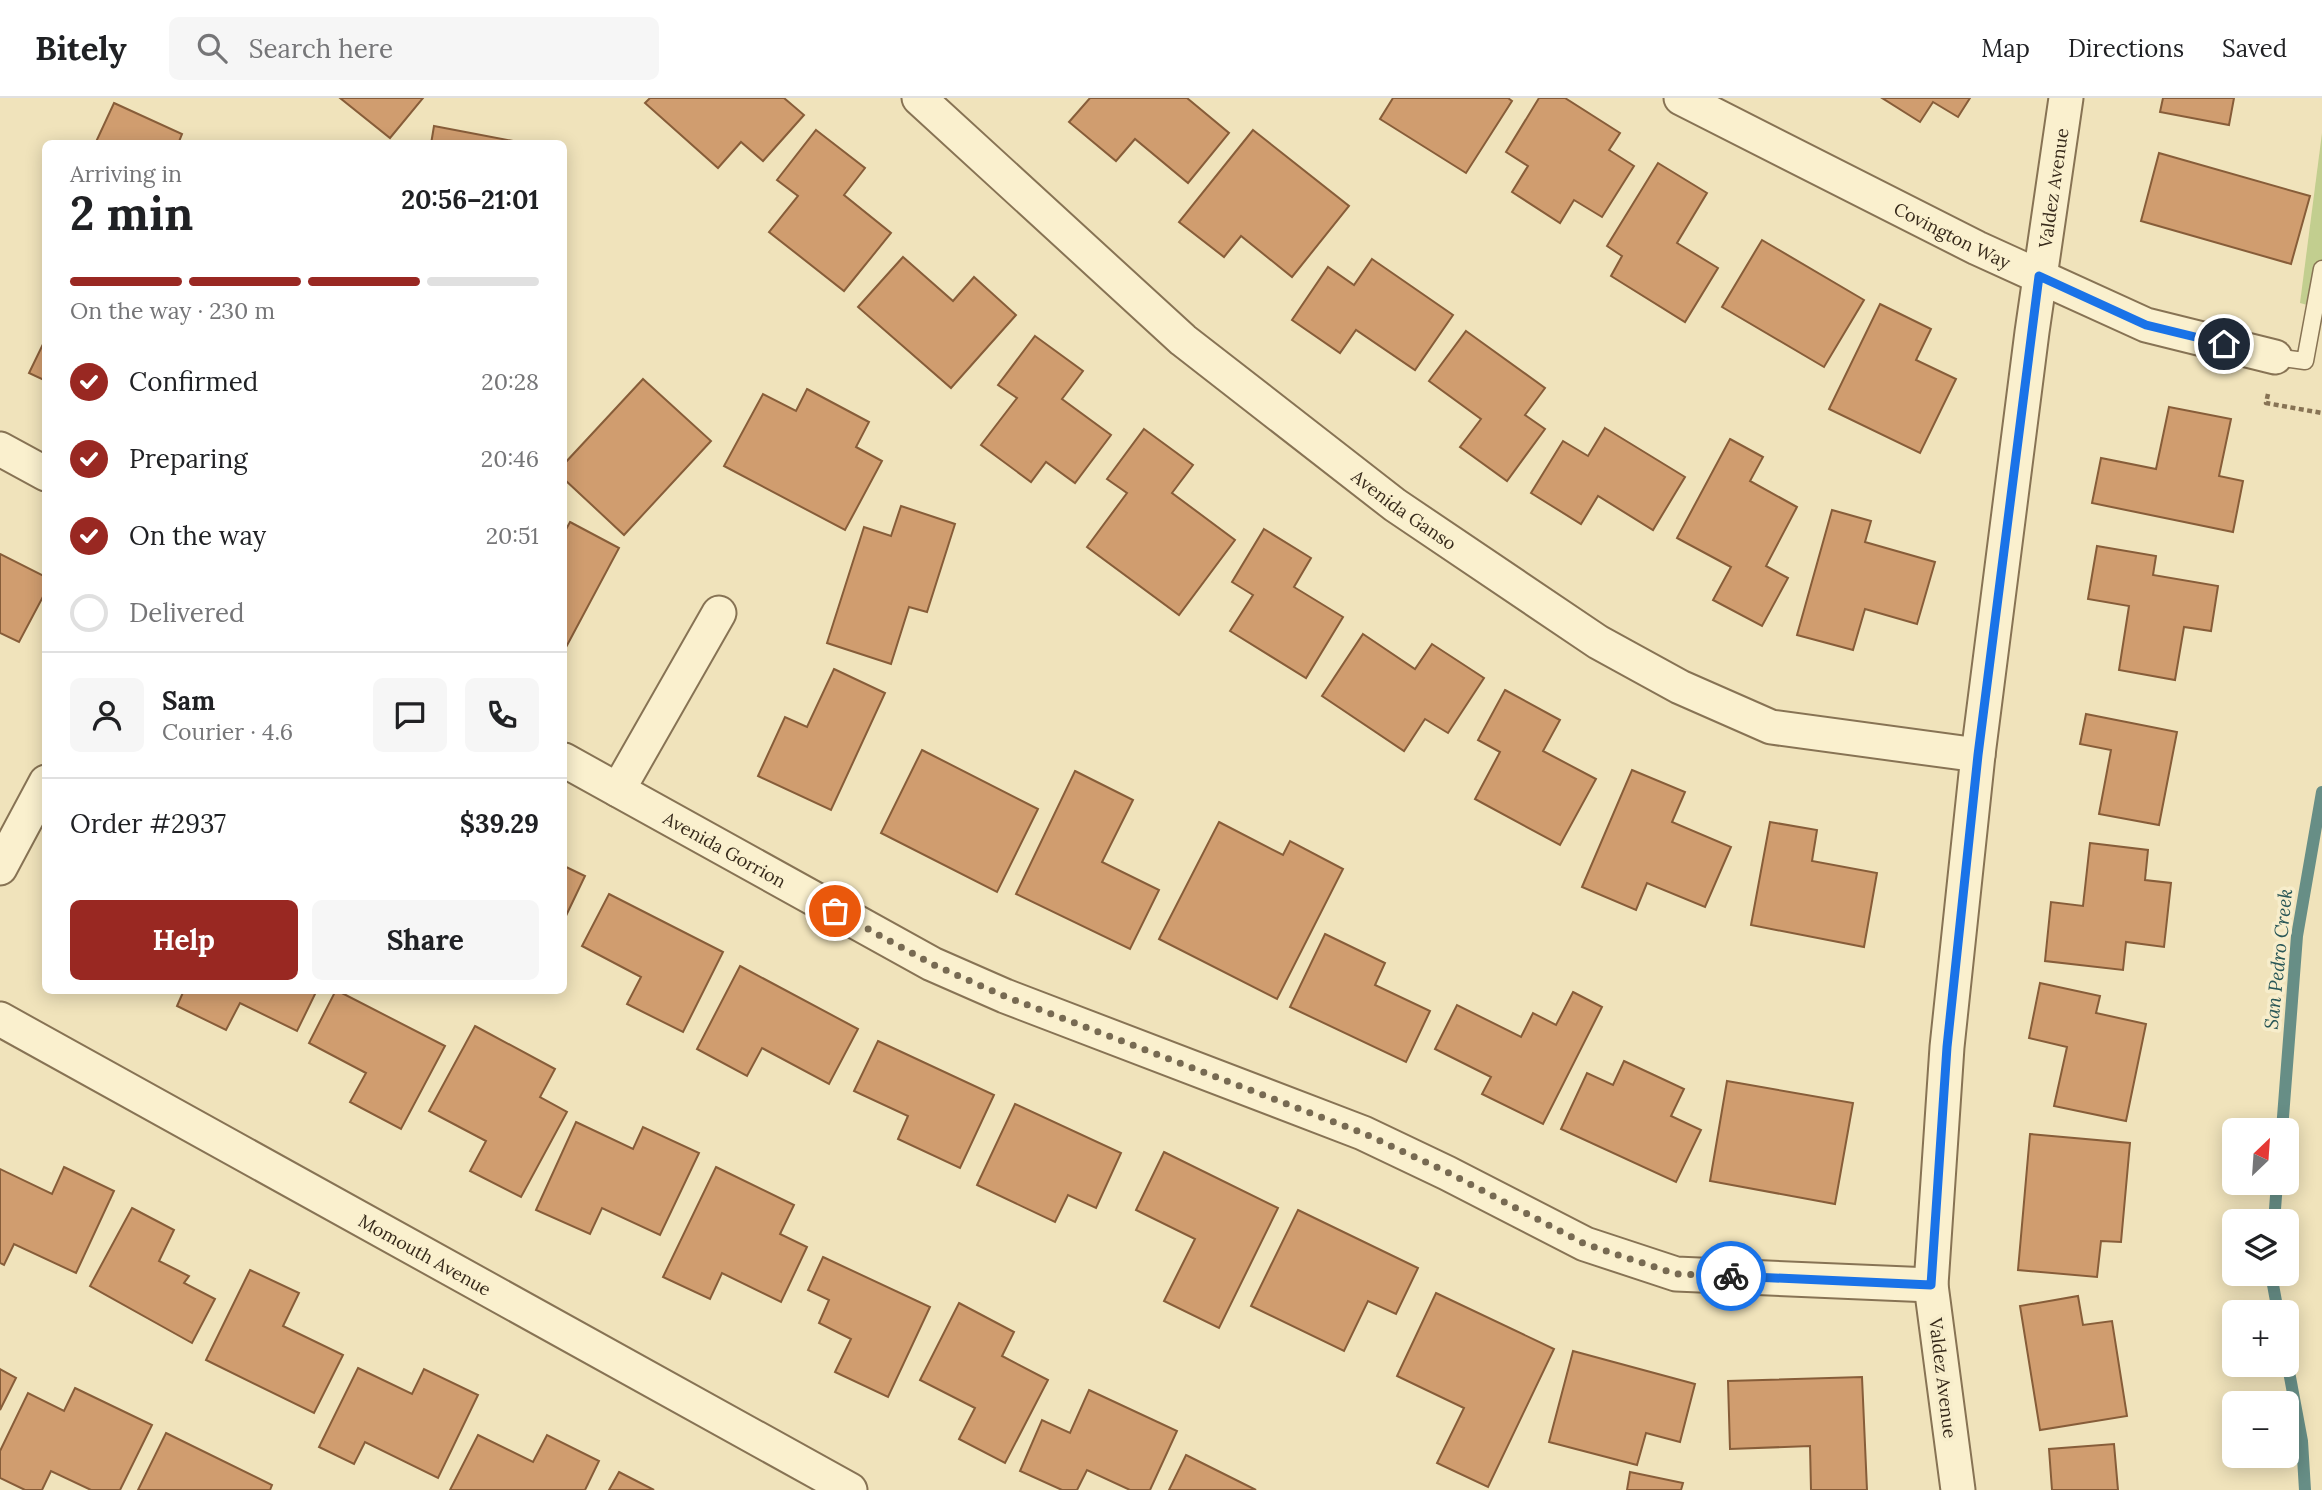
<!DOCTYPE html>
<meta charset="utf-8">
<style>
body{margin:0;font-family:Lora,serif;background:#f6f6f6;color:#202124;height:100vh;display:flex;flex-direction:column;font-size:26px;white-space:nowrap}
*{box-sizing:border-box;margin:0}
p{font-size:23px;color:#757577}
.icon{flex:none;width:38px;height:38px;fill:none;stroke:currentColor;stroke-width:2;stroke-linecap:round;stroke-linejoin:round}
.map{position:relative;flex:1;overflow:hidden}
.side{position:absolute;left:42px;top:42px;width:525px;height:854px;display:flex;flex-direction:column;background:#fff;border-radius:10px;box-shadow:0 4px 18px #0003}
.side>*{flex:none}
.needle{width:46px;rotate:25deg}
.controls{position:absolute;left:2222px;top:1020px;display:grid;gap:14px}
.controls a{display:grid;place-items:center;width:77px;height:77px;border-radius:10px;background:#fff;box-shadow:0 4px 18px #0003;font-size:35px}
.pin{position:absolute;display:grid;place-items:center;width:60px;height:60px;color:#fff;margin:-30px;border:4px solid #fff;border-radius:50%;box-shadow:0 2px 7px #0007}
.courier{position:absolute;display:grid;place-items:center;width:70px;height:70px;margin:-35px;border:5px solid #1a73e8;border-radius:50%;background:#fff;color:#222;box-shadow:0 2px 9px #0007}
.summary em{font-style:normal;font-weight:700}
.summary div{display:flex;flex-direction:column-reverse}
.summary{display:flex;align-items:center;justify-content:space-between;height:119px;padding:0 28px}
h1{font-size:46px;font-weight:700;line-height:52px}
.bar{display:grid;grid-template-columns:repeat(4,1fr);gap:10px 7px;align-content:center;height:84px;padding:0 28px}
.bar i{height:9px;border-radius:5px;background:#e0e0e0}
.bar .on{background:#992822}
.bar p{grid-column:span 4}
.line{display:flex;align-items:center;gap:18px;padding:0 28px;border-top:2px solid #e0e0e0}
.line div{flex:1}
.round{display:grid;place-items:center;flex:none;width:74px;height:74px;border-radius:10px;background:#f6f6f6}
ol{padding:0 28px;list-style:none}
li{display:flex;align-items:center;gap:21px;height:77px}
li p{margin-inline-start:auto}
li .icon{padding:7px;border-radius:50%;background:#992822;color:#fff;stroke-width:4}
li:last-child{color:#757577}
li i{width:38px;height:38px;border:4px solid #e0e0e0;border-radius:50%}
.action{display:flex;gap:14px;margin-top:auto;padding:14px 28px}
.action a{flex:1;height:80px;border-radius:10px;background:#992822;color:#fff;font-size:28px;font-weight:700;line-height:80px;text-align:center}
.action a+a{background:#f6f6f6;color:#202124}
header{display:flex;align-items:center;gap:42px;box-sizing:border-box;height:98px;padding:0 35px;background:#fff;border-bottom:2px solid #e0e0e0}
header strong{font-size:33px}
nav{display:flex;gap:38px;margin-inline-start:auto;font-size:24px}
.search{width:490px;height:63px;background:#f6f6f6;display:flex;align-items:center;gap:18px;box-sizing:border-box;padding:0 24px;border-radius:10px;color:#757577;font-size:26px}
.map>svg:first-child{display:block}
.green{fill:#c2ce8f}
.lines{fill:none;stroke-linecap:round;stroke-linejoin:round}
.stream{stroke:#678e86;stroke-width:12}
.building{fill:#d09d6f;stroke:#875d39;stroke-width:2}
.lane-casing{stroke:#877354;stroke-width:19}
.street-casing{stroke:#877354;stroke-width:37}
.path{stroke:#877354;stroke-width:4.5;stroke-dasharray:5 3.5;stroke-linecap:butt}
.lane{stroke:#faf0ce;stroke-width:16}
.street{stroke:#faf0ce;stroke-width:33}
.done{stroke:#776a52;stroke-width:7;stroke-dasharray:0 12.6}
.route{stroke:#1a73e8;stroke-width:9}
.labels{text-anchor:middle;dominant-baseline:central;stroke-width:7;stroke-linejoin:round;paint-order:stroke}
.street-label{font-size:18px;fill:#36291a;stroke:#f7edcb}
.water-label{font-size:19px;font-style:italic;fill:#285656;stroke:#f7edcb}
</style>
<header>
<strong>Bitely</strong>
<div class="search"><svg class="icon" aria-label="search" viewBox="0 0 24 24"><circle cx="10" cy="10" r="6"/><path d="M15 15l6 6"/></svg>Search here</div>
<nav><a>Map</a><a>Directions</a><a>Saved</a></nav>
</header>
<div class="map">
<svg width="2322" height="1392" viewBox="0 0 2322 1392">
<rect width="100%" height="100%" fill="#f0e3bb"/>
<polygon class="green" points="2322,35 2322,211 2300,205"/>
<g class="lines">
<g class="stream">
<polyline points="2282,1032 2297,838 2322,694"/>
<polyline points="2274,1124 2277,1085"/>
<polyline points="2271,1176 2278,1214"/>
<polyline points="2287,1263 2302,1343 2305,1392"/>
</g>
</g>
<g class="building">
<polygon points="340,0 423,0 390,40"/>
<polygon points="650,0 784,0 804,17 763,63 741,44 718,70 645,5"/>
<polygon points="1090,0 1187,0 1229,35 1188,85 1135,41 1116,63 1069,24"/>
<polygon points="1393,0 1508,0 1512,3 1466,75 1380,21"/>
<polygon points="1539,0 1565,0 1620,35 1609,52 1634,68 1602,119 1574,102 1560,125 1512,94 1528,68 1506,54"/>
<polygon points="1882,0 1970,0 1958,19 1933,4 1920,24"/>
<polygon points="2163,0 2234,0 2229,27 2160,14"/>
<polygon points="114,5 182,36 178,46 95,46"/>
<polygon points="434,28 529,46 431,46"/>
<polygon points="816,32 865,70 844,97 891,135 844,193 769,134 798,98 777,82"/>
<polygon points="1253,32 1349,108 1292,179 1241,138 1224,159 1179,124"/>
<polygon points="2159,55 2310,98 2291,166 2141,123"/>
<polygon points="1658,65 1707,95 1677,145 1718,170 1685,224 1611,178 1622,158 1607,148"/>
<polygon points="1762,142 1864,202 1824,269 1722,209"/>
<polygon points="903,159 953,203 974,179 1016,217 951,290 858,209"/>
<polygon points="1372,161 1453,217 1415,272 1356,232 1340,255 1292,222 1328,169 1354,187"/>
<polygon points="1880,206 1931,231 1916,262 1956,281 1920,355 1829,311"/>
<polygon points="1466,233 1545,290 1525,317 1545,331 1507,383 1460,349 1481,321 1429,283"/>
<polygon points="1035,238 1083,273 1062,301 1111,337 1075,385 1046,364 1031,384 981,347 1017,300 998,287"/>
<polygon points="46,240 46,283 29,275"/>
<polygon points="643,281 711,343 624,437 564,381 564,366"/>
<polygon points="807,291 869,324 856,349 882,363 845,432 724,368 763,296 796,313"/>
<polygon points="2169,309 2231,321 2219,378 2243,383 2233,434 2092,405 2101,360 2156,371"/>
<polygon points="1605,330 1685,379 1653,432 1598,398 1581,426 1531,395 1563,343 1588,358"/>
<polygon points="1144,331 1193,367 1172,395 1235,442 1179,517 1087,449 1127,395 1107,381"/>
<polygon points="1730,341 1763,359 1750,383 1797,409 1766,468 1788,480 1762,528 1713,502 1731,469 1677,440"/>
<polygon points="901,408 955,426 927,514 909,509 891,566 827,545 864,429 891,438"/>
<polygon points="1832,412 1871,423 1865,444 1935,464 1917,526 1865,511 1853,552 1797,537"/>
<polygon points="570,424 619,450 564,553 564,435"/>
<polygon points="1264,431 1311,460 1294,489 1343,519 1306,580 1230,533 1253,497 1232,484"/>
<polygon points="2097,448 2156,458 2153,477 2218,488 2211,533 2184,529 2175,582 2119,572 2129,508 2088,501"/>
<polygon points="0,456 46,479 46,493 19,544 0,535"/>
<polygon points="1363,536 1415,571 1432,546 1484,580 1448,635 1425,621 1404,653 1322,598"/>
<polygon points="834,571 885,595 831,712 758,678 785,619 807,629"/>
<polygon points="1505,592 1560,622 1543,653 1596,681 1560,747 1475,701 1500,654 1478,642"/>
<polygon points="2086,616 2177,634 2159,727 2099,716 2111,652 2080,646"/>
<polygon points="922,652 1038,711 997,794 881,735"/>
<polygon points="1632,672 1685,694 1672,724 1731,749 1705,809 1647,785 1636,812 1582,789"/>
<polygon points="1075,673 1133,702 1102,764 1159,792 1130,851 1016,796"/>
<polygon points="1219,724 1283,757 1290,743 1343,771 1277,901 1159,841"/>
<polygon points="1770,724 1817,732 1812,763 1877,775 1864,849 1751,827"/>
<polygon points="2090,745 2148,752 2145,782 2171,785 2164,849 2126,844 2123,872 2045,863 2051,804 2083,808"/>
<polygon points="564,768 585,778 564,822"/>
<polygon points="609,796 723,854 683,934 627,906 641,879 582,848"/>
<polygon points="1325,836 1385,865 1375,887 1430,913 1406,964 1290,909"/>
<polygon points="740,868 858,931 829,986 762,950 747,978 697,951"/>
<polygon points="2040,885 2100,898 2096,915 2146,926 2126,1023 2054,1008 2067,949 2029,940"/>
<polygon points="184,892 317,892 297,933 240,905 226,932 177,908"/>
<polygon points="336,892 445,948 401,1031 350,1004 366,975 309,945"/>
<polygon points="1573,894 1602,909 1543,1026 1482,996 1491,979 1435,951 1457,907 1521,939 1533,915 1556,927"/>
<polygon points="475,928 555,971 540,999 567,1014 521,1099 470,1073 486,1043 429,1013"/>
<polygon points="878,943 994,997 960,1070 898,1041 908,1018 854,993"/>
<polygon points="1624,963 1684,991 1671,1018 1701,1032 1676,1084 1561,1031 1587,975 1613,987"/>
<polygon points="1727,983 1853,1005 1835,1106 1710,1083"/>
<polygon points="1015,1006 1121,1055 1096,1110 1068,1097 1055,1124 977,1087"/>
<polygon points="576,1024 633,1051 643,1029 699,1055 660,1137 602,1110 590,1136 536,1112"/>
<polygon points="2030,1036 2130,1045 2121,1144 2101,1143 2097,1179 2018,1172"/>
<polygon points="1164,1054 1278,1110 1219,1230 1164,1203 1195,1141 1136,1112"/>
<polygon points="64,1069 114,1093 76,1175 14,1146 4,1167 0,1165 0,1071 52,1096"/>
<polygon points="716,1069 794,1107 780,1136 807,1149 781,1204 722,1175 710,1201 663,1179"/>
<polygon points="132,1110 174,1132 159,1163 189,1178 184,1185 215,1201 192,1245 90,1188"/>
<polygon points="1298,1112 1418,1170 1396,1216 1368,1203 1344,1253 1251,1208"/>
<polygon points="823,1159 930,1209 888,1299 835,1274 851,1241 819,1225 829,1202 808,1192"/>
<polygon points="250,1172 299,1195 283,1228 343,1257 314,1315 206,1262"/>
<polygon points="1436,1195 1554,1251 1488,1389 1437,1365 1464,1310 1397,1278"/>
<polygon points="2078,1198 2083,1227 2112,1223 2127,1318 2040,1332 2020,1208"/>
<polygon points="959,1205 1014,1234 1002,1258 1048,1282 1005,1365 959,1341 975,1310 920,1282"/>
<polygon points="1573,1253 1695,1286 1680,1344 1646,1335 1637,1367 1549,1344"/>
<polygon points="358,1270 412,1296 424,1271 478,1297 438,1380 365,1344 354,1366 319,1349"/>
<polygon points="0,1271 16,1280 0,1312"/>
<polygon points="1862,1279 1867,1392 1811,1392 1810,1348 1730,1351 1728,1283"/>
<polygon points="75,1290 152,1327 120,1392 91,1392 51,1373 42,1392 25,1392 0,1380 0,1353 28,1295 64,1313"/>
<polygon points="1089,1292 1177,1333 1150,1392 1130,1392 1087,1372 1077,1392 1062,1392 1020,1373 1042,1322 1070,1335"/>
<polygon points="166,1335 272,1387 270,1392 138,1392"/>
<polygon points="478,1337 533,1364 547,1337 599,1363 585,1392 450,1392"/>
<polygon points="2114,1346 2118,1392 2052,1392 2049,1351"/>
<polygon points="1186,1357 1256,1392 1169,1392"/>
<polygon points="619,1374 654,1392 609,1392"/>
<polygon points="1630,1374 1683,1385 1681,1392 1627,1392"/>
</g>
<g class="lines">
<g class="lane-casing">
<polyline id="lane" points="2275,259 2305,263 2322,171"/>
</g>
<g class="street-casing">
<g id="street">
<path id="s1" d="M919 0 1183 242 1395 407 1598 544 1680 589 1771 629 1978 657"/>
<path id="s2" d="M1681 0 1977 150 2146 227 2275 259"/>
<polyline points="0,351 46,376"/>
<path id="s3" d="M564 662 932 866 1005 898 1363 1035 1447 1075 1585 1146 1676 1176 1931 1187"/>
<polyline points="618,692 719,515"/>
<polyline points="0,770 46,684"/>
<path id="s4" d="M0 921 850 1392"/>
<path id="s5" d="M1958 1392 1931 1187 1947 949 1978 657 2032 234 2066 0"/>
</g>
</g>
<polyline class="path" points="2268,296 2266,305 2322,315"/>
<use href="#lane" class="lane"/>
<use href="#street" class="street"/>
</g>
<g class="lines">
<polyline class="done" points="835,813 932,866 1004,898 1363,1035 1447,1074 1585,1146 1676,1176 1731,1178"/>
<polyline class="route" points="1731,1178 1931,1187 1947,949 1978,657 2039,178 2146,227 2224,246"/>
</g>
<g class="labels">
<g class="street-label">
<text stroke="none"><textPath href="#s5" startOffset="1311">Valdez Avenue</textPath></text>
<text stroke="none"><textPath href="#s2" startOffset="304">Covington Way</textPath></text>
<text stroke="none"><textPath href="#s1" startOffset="637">Avenida Ganso</textPath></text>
<text stroke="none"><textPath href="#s3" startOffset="184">Avenida Gorrion</textPath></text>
<text stroke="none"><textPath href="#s4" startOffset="486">Momouth Avenue</textPath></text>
<text transform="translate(1943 1280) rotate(83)">Valdez Avenue</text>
</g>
<g class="water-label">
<text transform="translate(2278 861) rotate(-84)">San Pedro Creek</text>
</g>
</g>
</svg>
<div class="controls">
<a><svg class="needle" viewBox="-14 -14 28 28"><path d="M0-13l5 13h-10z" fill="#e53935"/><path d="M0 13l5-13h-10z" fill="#757577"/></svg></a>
<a><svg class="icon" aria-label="layers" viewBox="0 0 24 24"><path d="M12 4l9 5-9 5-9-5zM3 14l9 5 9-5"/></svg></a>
<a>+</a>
<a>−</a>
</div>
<div class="pin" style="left:835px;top:813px;background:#ea580c"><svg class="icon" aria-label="bag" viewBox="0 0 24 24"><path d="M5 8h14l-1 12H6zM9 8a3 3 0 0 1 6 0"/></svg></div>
<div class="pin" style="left:2224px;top:246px;background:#1f2937"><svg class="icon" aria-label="home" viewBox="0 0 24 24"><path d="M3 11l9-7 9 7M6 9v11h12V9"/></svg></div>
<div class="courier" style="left:1731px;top:1178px"><svg class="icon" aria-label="bike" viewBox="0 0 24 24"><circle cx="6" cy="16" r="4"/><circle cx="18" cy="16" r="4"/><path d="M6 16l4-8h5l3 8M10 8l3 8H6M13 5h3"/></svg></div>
<section class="side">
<div class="summary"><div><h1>2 min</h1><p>Arriving in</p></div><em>20:56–21:01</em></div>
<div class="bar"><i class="on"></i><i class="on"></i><i class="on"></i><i></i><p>On the way · 230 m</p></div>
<ol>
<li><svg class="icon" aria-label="check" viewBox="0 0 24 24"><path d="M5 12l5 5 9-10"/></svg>Confirmed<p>20:28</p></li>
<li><svg class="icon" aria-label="check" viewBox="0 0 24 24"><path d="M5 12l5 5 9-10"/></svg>Preparing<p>20:46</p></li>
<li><svg class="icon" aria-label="check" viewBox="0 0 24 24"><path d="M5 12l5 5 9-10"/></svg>On the way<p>20:51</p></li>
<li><i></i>Delivered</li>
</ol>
<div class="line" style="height:126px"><a class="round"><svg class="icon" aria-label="person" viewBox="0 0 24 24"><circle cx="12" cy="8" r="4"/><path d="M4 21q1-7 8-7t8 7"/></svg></a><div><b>Sam</b><p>Courier · 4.6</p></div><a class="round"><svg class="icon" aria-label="chat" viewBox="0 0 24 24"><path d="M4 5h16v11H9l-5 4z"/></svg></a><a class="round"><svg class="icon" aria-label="phone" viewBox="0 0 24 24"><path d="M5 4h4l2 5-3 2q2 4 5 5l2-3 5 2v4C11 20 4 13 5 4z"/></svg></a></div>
<div class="line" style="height:91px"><div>Order #2937</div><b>$39.29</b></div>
<div class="action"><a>Help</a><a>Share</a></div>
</section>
</div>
